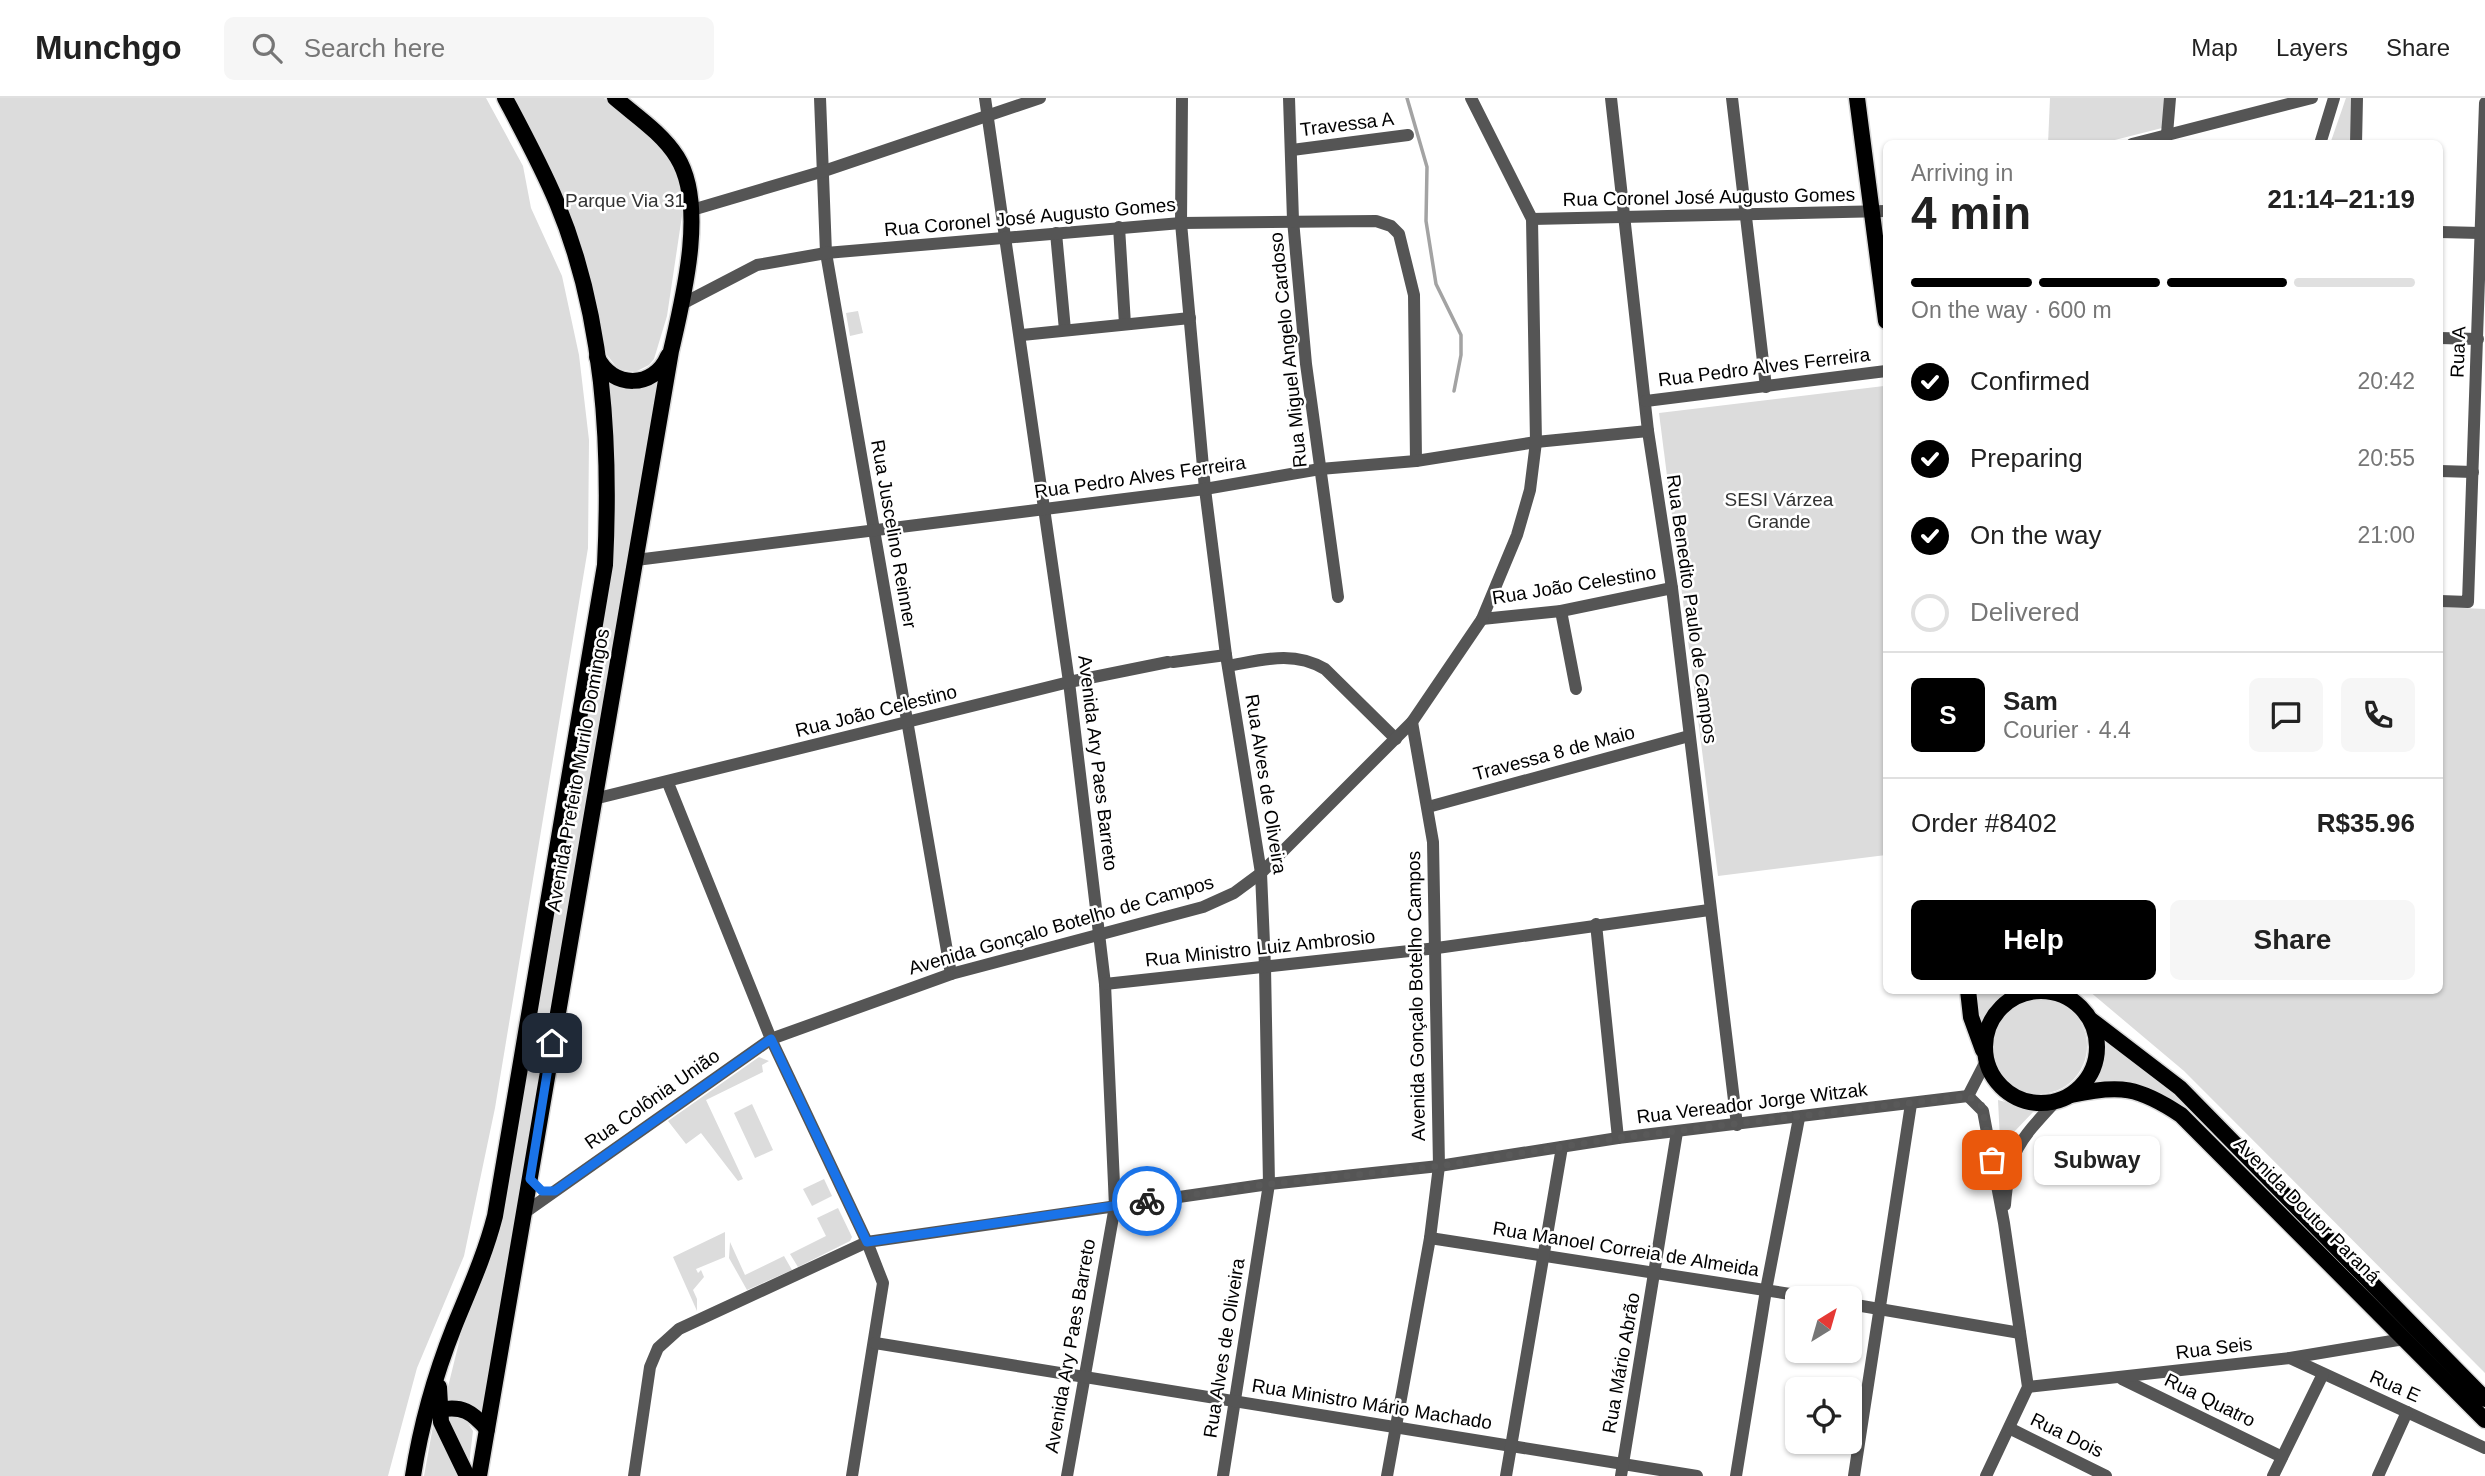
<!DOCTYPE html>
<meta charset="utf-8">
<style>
body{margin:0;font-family:Helvetica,sans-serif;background:#f6f6f6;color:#222;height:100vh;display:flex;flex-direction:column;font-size:26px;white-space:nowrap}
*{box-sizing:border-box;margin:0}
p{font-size:23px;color:#767676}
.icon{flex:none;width:38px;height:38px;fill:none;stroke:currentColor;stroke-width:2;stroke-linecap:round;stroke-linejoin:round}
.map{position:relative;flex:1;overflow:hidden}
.drawer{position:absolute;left:1883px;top:42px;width:560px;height:854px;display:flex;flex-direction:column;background:#fff;border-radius:10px;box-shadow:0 2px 5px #0004}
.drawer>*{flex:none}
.needle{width:46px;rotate:37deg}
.tools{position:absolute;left:1785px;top:1188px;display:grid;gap:14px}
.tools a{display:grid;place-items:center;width:77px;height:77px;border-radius:10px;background:#fff;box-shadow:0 2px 5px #0004;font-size:35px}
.pin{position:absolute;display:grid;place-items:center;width:60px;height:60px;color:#fff;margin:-30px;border-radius:14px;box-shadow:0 4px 10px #0006}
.courier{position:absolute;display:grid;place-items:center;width:70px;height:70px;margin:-35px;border:5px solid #1a73e8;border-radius:50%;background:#fff;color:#222;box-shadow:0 2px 9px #0007}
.bubble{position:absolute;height:49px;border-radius:10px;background:#fff;box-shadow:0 2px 5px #0004;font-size:23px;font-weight:700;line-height:49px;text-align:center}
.headline em{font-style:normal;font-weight:700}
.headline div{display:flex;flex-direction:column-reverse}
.headline{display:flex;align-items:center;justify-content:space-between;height:119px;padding:0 28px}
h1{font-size:46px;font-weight:700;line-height:52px}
.bar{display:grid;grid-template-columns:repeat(4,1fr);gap:10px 7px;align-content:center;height:84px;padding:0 28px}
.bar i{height:9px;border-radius:5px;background:#e0e0e0}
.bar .selected{background:#000}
.bar p{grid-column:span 4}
.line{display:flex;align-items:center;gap:18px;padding:0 28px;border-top:2px solid #e0e0e0}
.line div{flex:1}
.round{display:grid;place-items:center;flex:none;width:74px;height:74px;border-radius:10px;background:#f6f6f6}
ol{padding:0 28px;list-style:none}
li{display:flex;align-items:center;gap:21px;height:77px}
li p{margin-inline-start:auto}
li .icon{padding:7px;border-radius:50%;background:#000;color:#fff;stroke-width:4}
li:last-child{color:#767676}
li i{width:38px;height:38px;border:4px solid #e0e0e0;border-radius:50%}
.button{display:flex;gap:14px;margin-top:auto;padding:14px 28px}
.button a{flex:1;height:80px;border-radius:10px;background:#000;color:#fff;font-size:28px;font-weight:700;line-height:80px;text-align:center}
.button a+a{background:#f6f6f6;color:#222}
header{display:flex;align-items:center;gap:42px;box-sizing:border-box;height:98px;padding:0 35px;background:#fff;border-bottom:2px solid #e0e0e0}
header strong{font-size:33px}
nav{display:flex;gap:38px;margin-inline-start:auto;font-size:24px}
.search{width:490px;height:63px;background:#f6f6f6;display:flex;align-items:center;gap:18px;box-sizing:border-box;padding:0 24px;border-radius:10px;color:#767676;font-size:26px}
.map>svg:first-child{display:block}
.green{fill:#dcdcdc}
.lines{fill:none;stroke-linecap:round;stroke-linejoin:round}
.stream{stroke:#a3a3a3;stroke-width:3.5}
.major-casing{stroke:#dbdbdb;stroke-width:19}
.minor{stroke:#555;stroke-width:12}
.major{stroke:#000;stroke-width:16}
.done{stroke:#595959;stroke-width:7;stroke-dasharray:0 12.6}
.route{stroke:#1a73e8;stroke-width:9}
.labels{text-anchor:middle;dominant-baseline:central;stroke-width:5;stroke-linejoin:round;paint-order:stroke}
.street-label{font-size:19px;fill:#000;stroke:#fff}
.park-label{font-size:19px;fill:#333;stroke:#fff}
</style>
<header>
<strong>Munchgo</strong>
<div class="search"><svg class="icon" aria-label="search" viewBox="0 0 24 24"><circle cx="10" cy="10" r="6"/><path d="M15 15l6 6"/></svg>Search here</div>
<nav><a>Map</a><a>Layers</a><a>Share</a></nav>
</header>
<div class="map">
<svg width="2485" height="1378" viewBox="0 0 2485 1378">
<rect width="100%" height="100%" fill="#fff"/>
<g class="green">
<polygon points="0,0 486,0 523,68 531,110 562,178 579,257 589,342 588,450 495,1010 464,1158 417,1270 388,1378 0,1378"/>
<polygon points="512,0 604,0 661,48 682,87 683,111 667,218 654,261 649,267 635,274 618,271 607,257 597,211"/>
<polygon points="2050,0 2166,0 2166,29 2103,45 2048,46"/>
<polygon points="2346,0 2353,0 2352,45 2330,46"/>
<polygon points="858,213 863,235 850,238 846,215"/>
<path d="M607 281C623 293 640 295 658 284L482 1315 461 1302 445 1304 446 1297 463 1228 484 1180 501 1121 613 442V338Z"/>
<polygon points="1884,288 1886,757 1718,778 1659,315"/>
<polygon points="2440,509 2485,511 2485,1275 2184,973 2089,893 2440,892"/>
<polygon points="1976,893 2012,893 1997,902 1981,925"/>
<circle cx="2039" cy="948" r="48"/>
<path d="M2101 935 2160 984 2197 1020C2156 987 2137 986 2086 987L2099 966Z"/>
<polygon points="759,959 769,963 762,967 763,974 706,1002 743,1081 738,1083 701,1035 686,1046 668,1023"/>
<polygon points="1998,1002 2035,1012 2014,1034 2001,1063"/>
<polygon points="752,1006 773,1052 755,1060 734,1015"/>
<polygon points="824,1081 832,1098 812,1108 803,1091"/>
<polygon points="838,1110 852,1139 850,1143 798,1169 790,1156 826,1138 817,1120"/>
<polygon points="725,1134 725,1159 696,1171 698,1175 701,1172 704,1179 693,1192 697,1201 697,1213 673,1159"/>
<polygon points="730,1144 745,1177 784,1158 792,1172 747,1192 729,1160"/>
<polygon points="455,1318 466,1322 473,1333 469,1366 446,1320"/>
<polygon points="433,1328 457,1373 461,1378 424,1378"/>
</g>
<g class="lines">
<polyline class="stream" points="1407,0 1427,69 1426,123 1436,186 1461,237 1461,257 1454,293"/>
<g class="major-casing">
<g id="major">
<polyline points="1857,0 1886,223"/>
<path d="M597 259C612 291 654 291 668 258"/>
<polyline points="1968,892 1971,919 1983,952"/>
<circle cx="2041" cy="949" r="56"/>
<polyline points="2091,922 2180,990 2485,1301"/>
<path d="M2071 997C2120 986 2139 989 2181 1017L2485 1322"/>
<polyline points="439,1289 441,1324 467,1378"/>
<path d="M439 1312C462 1307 472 1314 487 1331"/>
<path d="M413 1378C421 1326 435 1277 454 1229 469 1192 485 1157 495 1118L605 467C611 347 604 218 557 105 542 69 523 34 505 0"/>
<path d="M479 1378 671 253C683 201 707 107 677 59 662 35 636 18 615 0"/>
</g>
</g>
<g class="minor">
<polyline points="820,0 826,155 951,876"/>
<polyline points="985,0 1069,584 1105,886 1115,1108 1067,1378"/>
<polyline points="1182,0 1181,125 1205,391 1226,557 1261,775 1265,869 1269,1086 1223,1378"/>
<polyline points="1289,0 1293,122 1306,266 1338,499"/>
<polyline points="1611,0 1648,333 1672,490 1737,1027"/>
<polyline points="1732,0 1766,289"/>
<polyline points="2167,36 2170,0"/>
<polyline points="2132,46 2312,0"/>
<polyline points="2320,46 2334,0"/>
<polyline points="2356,46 2357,0"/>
<polyline points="1292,52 1408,37"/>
<polyline points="692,112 824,73 1040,0"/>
<polyline points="1532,121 1886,113"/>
<polyline points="1119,129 1125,226"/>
<polyline points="2440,134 2480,135"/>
<polyline points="1056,135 1065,232"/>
<polyline points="682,206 757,167 826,155 1181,125 1376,123 1391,128 1399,136 1414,197 1416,363"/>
<polyline points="1022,237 1190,220"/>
<polyline points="2440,240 2478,241"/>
<polyline points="1646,303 1886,273"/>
<polyline points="2440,373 2473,374"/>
<polyline points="636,462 1205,391 1320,371 1416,363 1536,344 1648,333"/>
<polyline points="2440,503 2468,504 2485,5"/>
<polyline points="1561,513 1576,591"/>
<polyline points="1482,521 1561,513 1672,490"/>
<polyline points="1173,564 1226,557"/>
<path d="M1228 568C1262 562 1293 552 1325 571L1396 641"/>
<polyline points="668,685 771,941 867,1144 883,1185 852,1378"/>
<polyline points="594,701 1069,584 1168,564"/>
<polyline points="1428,709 1689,638"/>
<polyline points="1596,826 1618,1040"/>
<polyline points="1105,886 1437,850 1709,812"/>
<polyline points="1968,998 1983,1013 2004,1125 2028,1289 1986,1378"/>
<polyline points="1968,998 1986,963"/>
<path d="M2005 1107C2009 1053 2019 1043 2055 1004"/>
<polyline points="524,1115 771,941 951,876 1203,809 1234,795 1261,775 1412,624 1482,521 1517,437 1530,392 1536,344 1532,121 1471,0"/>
<polyline points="1430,1140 1816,1200"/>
<polyline points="1850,1206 2020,1235"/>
<polyline points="875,1245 1697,1378"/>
<polyline points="2290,1260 2485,1350"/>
<polyline points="2122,1281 2282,1359"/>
<polyline points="2028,1289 2290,1260 2404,1241"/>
<polyline points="2011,1331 2106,1378"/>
<polyline points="634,1378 650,1269 658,1250 679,1231 867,1144 1269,1086 1439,1068 1618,1040 1968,998"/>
<polyline points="1387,1378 1430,1140 1439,1068 1433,744 1412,624"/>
<polyline points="1506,1378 1562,1049"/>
<polyline points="1621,1378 1677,1034"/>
<polyline points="1736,1378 1766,1192 1799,1020"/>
<polyline points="1854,1378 1911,1006"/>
<polyline points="2273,1378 2323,1276"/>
<polyline points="2378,1378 2407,1314"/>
</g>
<use href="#major" class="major"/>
</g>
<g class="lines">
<polyline class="done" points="1147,1103 1269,1086 1439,1068 1618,1040 1968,998 1982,1008 1992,1062"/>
<polyline class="route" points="552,945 530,1081 542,1093 555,1093 771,941 867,1144 1147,1103"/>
</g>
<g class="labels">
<g class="street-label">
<text transform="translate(1347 26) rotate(-7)">Travessa A</text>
<text transform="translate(1709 99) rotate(-1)">Rua Coronel José Augusto Gomes</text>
<text transform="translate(1030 119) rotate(-5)">Rua Coronel José Augusto Gomes</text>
<text transform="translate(1288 252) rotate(-96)">Rua Miguel Angelo Cardoso</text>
<text transform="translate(2458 254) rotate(-88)">Rua A</text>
<text transform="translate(1764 269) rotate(-7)">Rua Pedro Alves Ferreira</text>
<text transform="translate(1140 379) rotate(-8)">Rua Pedro Alves Ferreira</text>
<text transform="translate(894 436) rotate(80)">Rua Juscelino Reinner</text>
<text transform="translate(1574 487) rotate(-9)">Rua João Celestino</text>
<text transform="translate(1692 511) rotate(82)">Rua Benedito Paulo de Campos</text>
<text transform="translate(876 613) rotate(-14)">Rua João Celestino</text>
<text transform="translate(1554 655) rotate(-15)">Travessa 8 de Maio</text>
<text transform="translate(1098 665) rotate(83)">Avenida Ary Paes Barreto</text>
<text transform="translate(578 672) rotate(-80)">Avenida Prefeito Murilo Domingos</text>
<text transform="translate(1266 686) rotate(81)">Rua Alves de Oliveira</text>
<text transform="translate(1061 827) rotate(-16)">Avenida Gonçalo Botelho de Campos</text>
<text transform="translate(1260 850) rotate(-6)">Rua Ministro Luiz Ambrosio</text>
<text transform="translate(1416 898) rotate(-91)">Avenida Gonçalo Botelho Campos</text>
<text transform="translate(652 1001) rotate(-35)">Rua Colônia União</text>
<text transform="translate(1752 1005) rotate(-7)">Rua Vereador Jorge Witzak</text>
<text transform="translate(2307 1112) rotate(45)">Avenida Doutor Paraná</text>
<text transform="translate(1626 1151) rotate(9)">Rua Manoel Correia de Almeida</text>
<text transform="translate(1070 1248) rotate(-80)">Avenida Ary Paes Barreto</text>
<text transform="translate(1224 1250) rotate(-81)">Rua Alves de Oliveira</text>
<text transform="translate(2214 1250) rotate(-7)">Rua Seis</text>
<text transform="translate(1621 1265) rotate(-80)">Rua Mário Abrão</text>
<text transform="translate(2395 1288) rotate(24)">Rua E</text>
<text transform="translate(2210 1302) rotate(26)">Rua Quatro</text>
<text transform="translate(1372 1306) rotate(9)">Rua Ministro Mário Machado</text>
<text transform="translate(2067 1337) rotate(26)">Rua Dois</text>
</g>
<g class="park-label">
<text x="625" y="102">Parque Via 31</text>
<text x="1779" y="401">SESI Várzea<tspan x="1779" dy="22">Grande</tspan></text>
</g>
</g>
</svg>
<div class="tools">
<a><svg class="needle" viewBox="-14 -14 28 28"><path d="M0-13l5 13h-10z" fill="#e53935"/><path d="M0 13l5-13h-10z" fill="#767676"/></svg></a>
<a><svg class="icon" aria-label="locate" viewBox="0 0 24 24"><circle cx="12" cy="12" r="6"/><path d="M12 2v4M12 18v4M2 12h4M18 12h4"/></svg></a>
</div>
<div class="pin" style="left:1992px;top:1062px;background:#ea580c"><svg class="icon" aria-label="bag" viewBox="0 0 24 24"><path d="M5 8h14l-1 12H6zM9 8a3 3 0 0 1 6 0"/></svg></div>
<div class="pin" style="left:552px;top:945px;background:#1f2937"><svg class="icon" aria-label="home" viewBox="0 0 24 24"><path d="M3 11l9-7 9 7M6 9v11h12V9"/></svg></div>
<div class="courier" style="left:1147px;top:1103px"><svg class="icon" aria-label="bike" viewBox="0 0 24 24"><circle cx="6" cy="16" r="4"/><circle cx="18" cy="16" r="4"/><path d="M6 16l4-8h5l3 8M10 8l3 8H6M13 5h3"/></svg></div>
<div class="bubble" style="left:2034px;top:1038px;width:126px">Subway</div>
<section class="drawer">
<div class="headline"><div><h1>4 min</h1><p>Arriving in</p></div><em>21:14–21:19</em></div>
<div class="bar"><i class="selected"></i><i class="selected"></i><i class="selected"></i><i></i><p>On the way · 600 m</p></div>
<ol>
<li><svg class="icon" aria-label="check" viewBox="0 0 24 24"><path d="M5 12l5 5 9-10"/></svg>Confirmed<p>20:42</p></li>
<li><svg class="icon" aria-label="check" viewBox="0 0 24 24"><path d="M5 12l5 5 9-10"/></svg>Preparing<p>20:55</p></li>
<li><svg class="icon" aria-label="check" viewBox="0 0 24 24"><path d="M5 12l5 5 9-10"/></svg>On the way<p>21:00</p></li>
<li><i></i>Delivered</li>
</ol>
<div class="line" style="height:126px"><b class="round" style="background:#000;color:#fff">S</b><div><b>Sam</b><p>Courier · 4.4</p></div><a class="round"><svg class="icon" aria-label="chat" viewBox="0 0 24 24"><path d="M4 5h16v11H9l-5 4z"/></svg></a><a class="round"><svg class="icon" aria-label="phone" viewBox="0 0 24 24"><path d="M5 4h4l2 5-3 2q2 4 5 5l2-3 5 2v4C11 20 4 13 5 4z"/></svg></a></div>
<div class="line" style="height:91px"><div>Order #8402</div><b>R$35.96</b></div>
<div class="button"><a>Help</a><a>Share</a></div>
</section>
</div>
